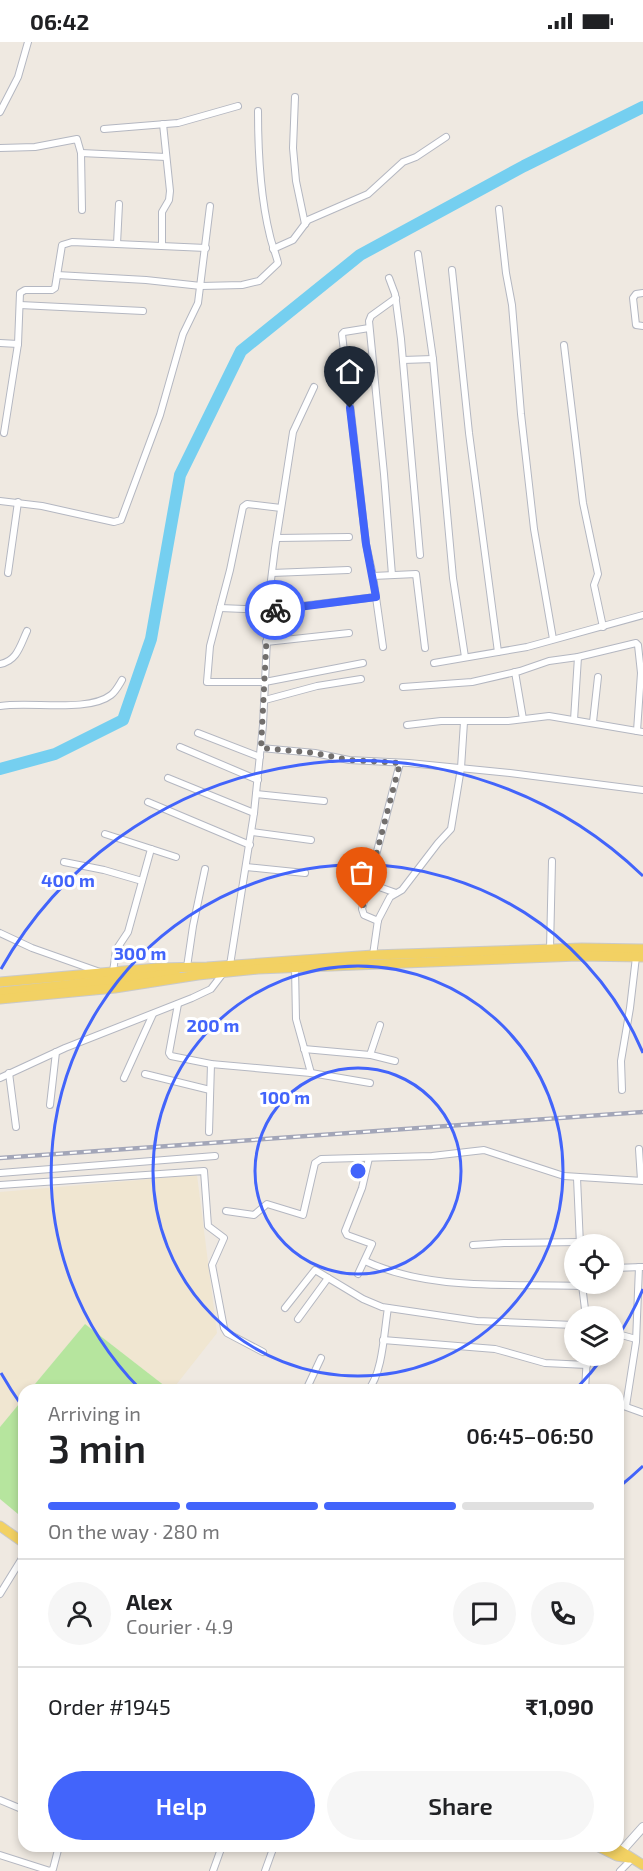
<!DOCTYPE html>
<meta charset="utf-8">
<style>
body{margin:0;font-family:"Exo 2",sans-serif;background:#f6f6f6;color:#202124;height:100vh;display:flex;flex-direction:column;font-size:22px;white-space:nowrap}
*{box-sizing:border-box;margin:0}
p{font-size:20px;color:#757577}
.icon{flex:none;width:33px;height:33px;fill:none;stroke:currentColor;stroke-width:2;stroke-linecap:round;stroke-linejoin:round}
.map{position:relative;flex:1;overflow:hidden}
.panel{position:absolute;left:18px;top:1342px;width:606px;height:468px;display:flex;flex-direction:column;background:#fff;border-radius:18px;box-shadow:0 3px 9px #0003}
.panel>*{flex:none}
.controls{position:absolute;left:564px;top:1192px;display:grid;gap:12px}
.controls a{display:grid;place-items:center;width:60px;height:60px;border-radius:50%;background:#fff;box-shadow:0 3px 9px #0003;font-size:30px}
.pin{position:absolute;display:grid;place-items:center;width:51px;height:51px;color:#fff;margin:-62px -26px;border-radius:50% 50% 50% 0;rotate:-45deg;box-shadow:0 0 6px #0007}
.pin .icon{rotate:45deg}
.courier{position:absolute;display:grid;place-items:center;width:60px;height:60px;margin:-30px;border:4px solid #4264fb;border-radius:50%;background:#fff;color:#222;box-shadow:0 2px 8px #0007}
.head em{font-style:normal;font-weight:600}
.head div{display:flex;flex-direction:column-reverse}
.head{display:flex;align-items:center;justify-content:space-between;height:102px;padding:0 30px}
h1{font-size:39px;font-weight:600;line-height:45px}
.bar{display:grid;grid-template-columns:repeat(4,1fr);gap:9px 6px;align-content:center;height:72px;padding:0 30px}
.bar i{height:8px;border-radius:4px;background:#e0e0e0}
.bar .active{background:#4264fb}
.bar p{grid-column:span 4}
.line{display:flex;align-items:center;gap:15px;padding:0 30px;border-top:2px solid #e0e0e0}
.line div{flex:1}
.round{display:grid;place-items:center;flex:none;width:63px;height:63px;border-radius:32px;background:#f6f6f6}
.button{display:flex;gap:12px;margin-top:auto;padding:12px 30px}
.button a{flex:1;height:69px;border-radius:36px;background:#4264fb;color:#fff;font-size:24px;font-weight:600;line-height:69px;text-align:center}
.button a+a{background:#f6f6f6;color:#202124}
.status{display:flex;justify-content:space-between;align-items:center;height:42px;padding:0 30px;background:#fff;direction:ltr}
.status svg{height:16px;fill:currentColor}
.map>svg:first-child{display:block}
.education{fill:#f0e6d1}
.green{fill:#b6e59e}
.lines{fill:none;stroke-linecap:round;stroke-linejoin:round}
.river{stroke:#75cff0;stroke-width:12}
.minor-casing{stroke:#b4b7c1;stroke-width:8}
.tertiary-casing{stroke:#b4b7c1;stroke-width:10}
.primary-casing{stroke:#c9c9c9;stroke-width:11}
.minor{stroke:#fff;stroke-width:6}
.tertiary{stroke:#fff;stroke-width:8}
.primary{stroke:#f2d163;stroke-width:9}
.rail-casing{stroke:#a3a6b8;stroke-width:4.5}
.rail{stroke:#fff;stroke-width:2;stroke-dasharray:7;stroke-linecap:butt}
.done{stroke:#726f6d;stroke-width:6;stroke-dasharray:0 10.8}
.route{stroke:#4264fb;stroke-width:8}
.ring{fill:none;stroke:#4264fb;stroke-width:3}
.centre{fill:#4264fb;stroke:#fff;stroke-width:3}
.ring-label{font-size:18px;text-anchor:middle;font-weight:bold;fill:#4264fb;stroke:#fff;stroke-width:6;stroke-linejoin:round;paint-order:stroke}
</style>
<div class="status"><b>06:42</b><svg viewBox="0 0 49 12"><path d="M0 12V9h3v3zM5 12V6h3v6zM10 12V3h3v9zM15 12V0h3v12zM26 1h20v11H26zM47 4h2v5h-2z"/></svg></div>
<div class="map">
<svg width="643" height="1829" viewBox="0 0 643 1829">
<rect width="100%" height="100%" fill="#efe9e1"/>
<polygon class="education" points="197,1133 217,1291 172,1348 170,1348 85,1282 30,1348 24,1348 24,1356 0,1385 0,1150"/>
<g class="green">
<polygon points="85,1282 170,1348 30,1348"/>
<polygon points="24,1356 24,1477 0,1457 0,1385"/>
</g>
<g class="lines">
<polyline class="river" points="0,727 55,712 123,678 151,597 180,433 241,309 360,213 524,124 643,65"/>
<g class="minor-casing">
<g id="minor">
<polyline points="295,55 293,106 296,139 305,182"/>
<polyline points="0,70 18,35 28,0"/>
<polyline points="104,87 178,81 238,64"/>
<polyline points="0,106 35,105 77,97 81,111 82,168"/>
<polyline points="81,111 166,115"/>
<polyline points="499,167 506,231 512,263 521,372 534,487 553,597"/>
<polyline points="117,202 119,162"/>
<polyline points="162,204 162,170 169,158 170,149 163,82"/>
<polyline points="273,207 293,198 308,178 368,152 403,120 416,115 446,95"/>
<polyline points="418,212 433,317 453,536 465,615"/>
<polyline points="452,228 469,391 498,610"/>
<path d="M57 233 146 238 201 244 242 243 259 239 278 221C276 212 272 203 270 194 260 154 258 111 258 69"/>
<polyline points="389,236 395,252 401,297 420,513"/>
<polyline points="643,251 636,252 633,256 636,283 643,284"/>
<polyline points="20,263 143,269"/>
<polyline points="369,286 344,290 342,292 366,502 373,534 383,605"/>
<polyline points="0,301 18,302"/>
<polyline points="564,303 583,461 598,532 594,543 603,585"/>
<polyline points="403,318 433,317"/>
<polyline points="4,391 18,302 20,251 25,248 52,248 55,246 62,203 72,200 206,206"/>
<polyline points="0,459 42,464 114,480 121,478 160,373 183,292 198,261 210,164"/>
<polyline points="281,466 247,462 243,465 230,528 210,604 207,640 265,640 363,621"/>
<polyline points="277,496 349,495"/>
<polyline points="8,531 18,460"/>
<polyline points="272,531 348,528"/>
<polyline points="392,533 384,432 369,279 371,274 396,256"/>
<polyline points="373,534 416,532 425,606"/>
<polyline points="220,566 268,568 376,555"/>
<polyline points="266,600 349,591"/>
<polyline points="434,621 527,605 643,573"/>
<path d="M0 622C17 619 20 604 27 589"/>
<polyline points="515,630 523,677"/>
<polyline points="403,645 472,640 520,629 549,619 578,615 636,601 638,603 641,631 637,689"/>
<polyline points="265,658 317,644 361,637"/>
<path d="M0 664C30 659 88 671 111 653 116 649 119 643 122 638"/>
<polyline points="574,678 578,615"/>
<polyline points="593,680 598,635"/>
<polyline points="407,683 441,679 508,679 549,674 643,690"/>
<polyline points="198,691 260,715"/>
<polyline points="180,705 258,738"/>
<polyline points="261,706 315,711 349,718 409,721 510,731 643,748"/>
<polyline points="168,736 254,771"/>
<polyline points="256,752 324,759"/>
<polyline points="148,760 250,803"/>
<polyline points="252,790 311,798"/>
<polyline points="105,792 176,815"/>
<polyline points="64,820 104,828 142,839"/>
<polyline points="246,825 305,831"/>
<polyline points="368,841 396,851"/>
<polyline points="378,879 364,873 362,867 400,721"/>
<polyline points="0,891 32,906 100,930"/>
<polyline points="550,907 552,819"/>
<polyline points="373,913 378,878 390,855 402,848 438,801 451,787 461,726 464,680"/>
<polyline points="230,923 254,771 263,683 269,554 275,506 293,390 314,345"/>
<polyline points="187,925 193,884 205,827"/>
<polyline points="295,925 296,977 311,1031"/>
<polyline points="113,930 116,908 128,890 151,807"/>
<polyline points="178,962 169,1011 171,1014 211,1022 311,1031 370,1041"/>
<polyline points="304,1007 370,1013 380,983"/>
<polyline points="371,1013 395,1019"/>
<polyline points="9,1031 16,1085"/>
<polyline points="145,1032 210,1048"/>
<polyline points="0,1036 65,1006 192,956 211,947 224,930"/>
<polyline points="124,1036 153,972"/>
<polyline points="622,1048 621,1019 630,966 636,915"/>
<polyline points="50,1063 56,1010"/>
<polyline points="209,1090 211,1022"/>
<polyline points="639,1107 641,1138"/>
<polyline points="0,1131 215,1114"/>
<polyline points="577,1136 580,1203"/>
<polyline points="0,1143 204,1129 208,1184 224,1196 212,1223 224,1286 227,1291 263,1310"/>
<polyline points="226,1169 254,1173 267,1162 303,1173 315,1121 321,1117 432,1114 484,1108 564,1134 643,1139"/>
<polyline points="473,1203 504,1201 580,1200"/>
<path d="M365 1219C432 1250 511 1241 583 1244"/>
<polyline points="614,1226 642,1225"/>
<polyline points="358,1232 372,1202 347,1193 345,1189 362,1146 369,1116"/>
<polyline points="582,1243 586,1275"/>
<polyline points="285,1266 315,1228 363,1257 382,1265 477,1279 574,1283"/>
<polyline points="298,1277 328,1236"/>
<polyline points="614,1291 636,1297"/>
<polyline points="383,1298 495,1307 545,1321 587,1323"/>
<polyline points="306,1348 321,1316"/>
<path d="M368 1348C383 1331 384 1289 388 1266"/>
<polyline points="585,1348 587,1314"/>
<polyline points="618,1362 643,1371"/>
<polyline points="626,1364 636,1300 639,1225"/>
<polyline points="0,1552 24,1513"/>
<polyline points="0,1758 24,1768"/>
<polyline points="0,1813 50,1829 53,1827 59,1804"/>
<polyline points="213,1829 222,1804"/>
<polyline points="265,1829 274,1804"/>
<polyline points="620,1829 632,1817"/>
</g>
</g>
<g class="tertiary-casing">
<polyline id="tertiary" points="618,1813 643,1785"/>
</g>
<g class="primary-casing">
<g id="primary">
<polyline points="0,940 157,926 207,925 373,913 582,906 643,907"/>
<polyline points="0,950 171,932 177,934"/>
<polyline points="0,957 115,946 198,933 258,927 578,914 643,915"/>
<polyline points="0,1484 24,1501"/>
<polyline points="597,1804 617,1814 629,1816"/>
<polyline points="613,1804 643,1823"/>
</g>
</g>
<use href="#minor" class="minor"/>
<use href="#tertiary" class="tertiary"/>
<use href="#primary" class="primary"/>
<g class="rail-casing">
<polyline id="rail" points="0,1116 643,1070"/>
</g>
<use href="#rail" class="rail"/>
</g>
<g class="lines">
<polyline class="done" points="275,568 268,568 261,706 315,711 349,718 400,721 362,867"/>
<polyline class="route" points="275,568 376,555 366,502 350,366"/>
</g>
<g class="ring">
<circle cx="358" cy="1129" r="103"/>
<circle cx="358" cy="1129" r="205"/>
<path d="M643 1247A308 308 0 0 1 615 1299M604 1314A308 308 0 0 1 576 1347M140 1347A308 308 0 1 1 643 1011"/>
<path d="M643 1424A410 410 0 0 1 619 1445M22 1364A410 410 0 0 1 1 1331M1 927A410 410 0 0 1 643 834"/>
</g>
<circle cx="358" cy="1129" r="9" class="centre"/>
<g class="ring-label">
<text x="68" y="845">400 m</text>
<text x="140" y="918">300 m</text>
<text x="213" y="990">200 m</text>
<text x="285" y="1062">100 m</text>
</g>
</svg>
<div class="controls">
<a><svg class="icon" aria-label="locate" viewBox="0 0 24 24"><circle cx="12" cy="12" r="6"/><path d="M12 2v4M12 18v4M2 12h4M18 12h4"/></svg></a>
<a><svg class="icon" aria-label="layers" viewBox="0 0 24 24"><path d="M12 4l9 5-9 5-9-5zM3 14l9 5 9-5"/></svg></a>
</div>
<div class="pin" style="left:362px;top:867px;background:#ea580c"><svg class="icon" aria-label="bag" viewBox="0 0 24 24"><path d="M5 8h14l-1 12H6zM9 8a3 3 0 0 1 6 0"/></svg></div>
<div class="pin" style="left:350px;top:366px;background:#1f2937"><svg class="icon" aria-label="home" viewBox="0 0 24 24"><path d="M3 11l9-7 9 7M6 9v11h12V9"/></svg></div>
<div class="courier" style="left:275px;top:568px"><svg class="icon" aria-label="bike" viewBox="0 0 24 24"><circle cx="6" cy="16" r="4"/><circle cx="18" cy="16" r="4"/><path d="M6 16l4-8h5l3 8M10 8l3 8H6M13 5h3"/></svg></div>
<section class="panel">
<div class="head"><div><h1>3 min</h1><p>Arriving in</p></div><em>06:45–06:50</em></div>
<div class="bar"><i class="active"></i><i class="active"></i><i class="active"></i><i></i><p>On the way · 280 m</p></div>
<div class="line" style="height:108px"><a class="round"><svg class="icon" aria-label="person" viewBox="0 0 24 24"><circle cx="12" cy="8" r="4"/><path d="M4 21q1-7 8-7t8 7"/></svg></a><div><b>Alex</b><p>Courier · 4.9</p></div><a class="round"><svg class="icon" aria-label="chat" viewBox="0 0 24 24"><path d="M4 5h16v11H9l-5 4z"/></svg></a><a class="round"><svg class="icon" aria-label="phone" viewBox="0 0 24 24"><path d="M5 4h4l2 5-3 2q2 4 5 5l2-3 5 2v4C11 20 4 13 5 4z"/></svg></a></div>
<div class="line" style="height:78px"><div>Order #1945</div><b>₹1,090</b></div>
<div class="button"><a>Help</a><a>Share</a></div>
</section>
</div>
